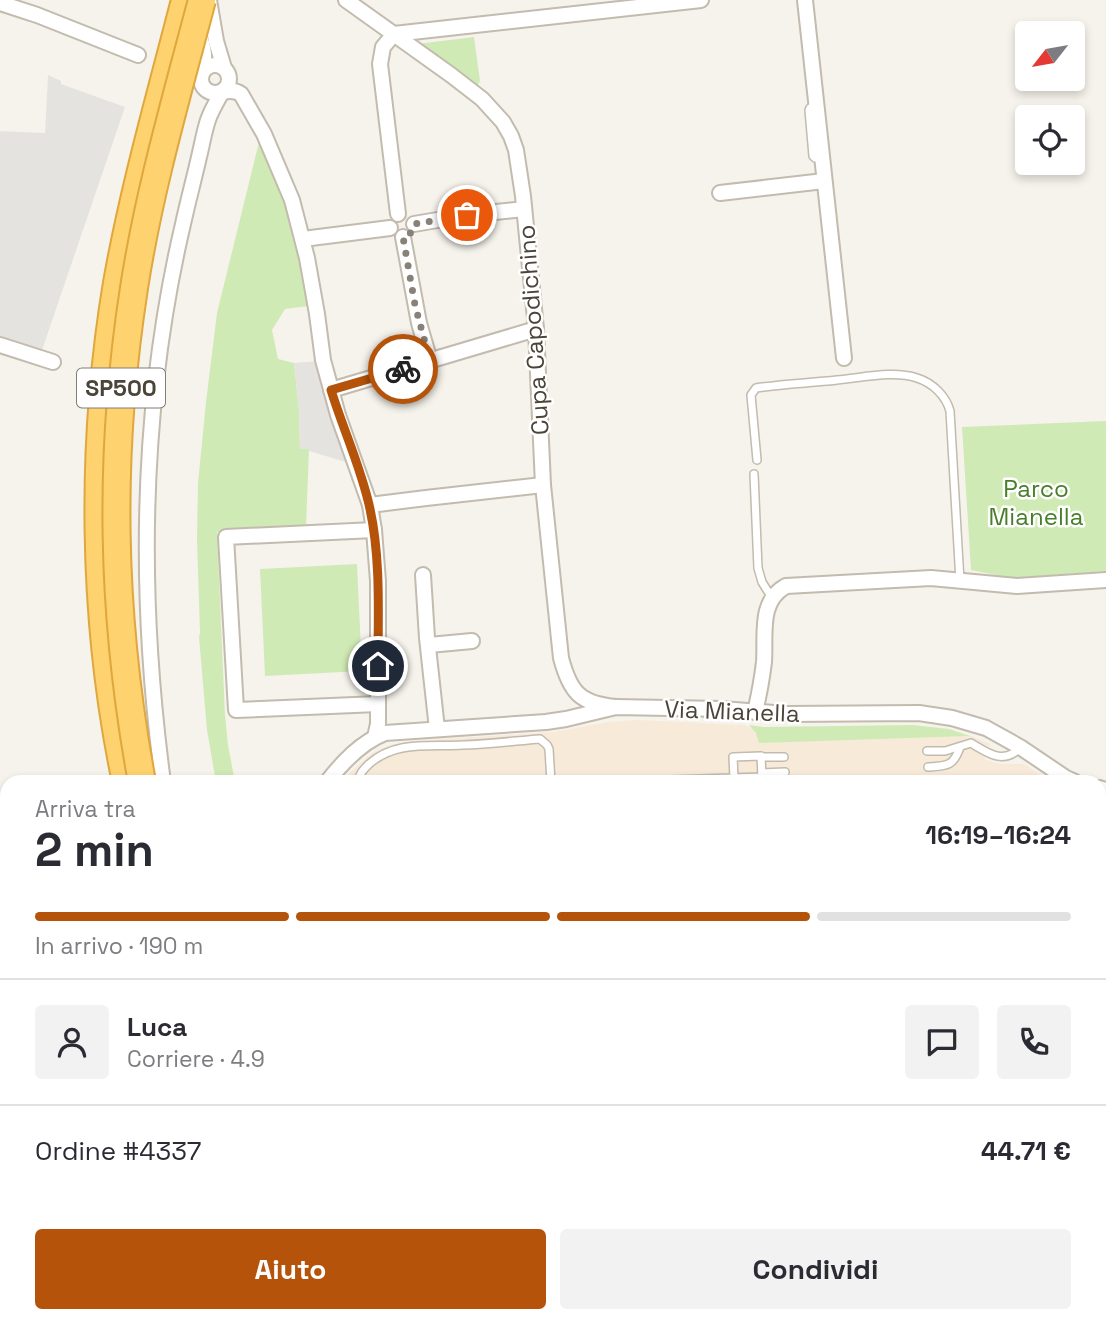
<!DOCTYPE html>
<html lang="it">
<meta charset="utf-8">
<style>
body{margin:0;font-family:"Space Grotesk",sans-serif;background:#f2f2f3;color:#2b2b33;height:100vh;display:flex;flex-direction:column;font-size:26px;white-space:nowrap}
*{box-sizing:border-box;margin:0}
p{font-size:23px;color:#7c7c81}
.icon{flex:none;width:38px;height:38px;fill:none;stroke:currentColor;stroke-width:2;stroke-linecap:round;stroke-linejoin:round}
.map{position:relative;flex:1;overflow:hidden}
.details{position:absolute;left:0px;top:775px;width:1106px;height:548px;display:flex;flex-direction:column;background:#fff;border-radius:21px 21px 0 0;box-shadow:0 4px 10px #0003}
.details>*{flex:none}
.needle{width:46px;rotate:239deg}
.tools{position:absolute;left:1015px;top:21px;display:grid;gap:14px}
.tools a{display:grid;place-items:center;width:70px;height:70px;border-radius:7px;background:#fff;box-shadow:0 4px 10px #0003;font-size:35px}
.pin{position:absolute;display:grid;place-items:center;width:60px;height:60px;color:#fff;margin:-30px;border:4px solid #fff;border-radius:50%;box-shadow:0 2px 7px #0007}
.courier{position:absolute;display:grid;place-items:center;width:70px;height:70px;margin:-35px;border:5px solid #b45309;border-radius:50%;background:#fff;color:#222;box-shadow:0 2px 9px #0007}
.overview em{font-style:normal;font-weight:700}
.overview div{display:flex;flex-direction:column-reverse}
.overview{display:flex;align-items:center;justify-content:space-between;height:119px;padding:0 35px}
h1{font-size:46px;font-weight:700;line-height:52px}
.bar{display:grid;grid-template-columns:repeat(4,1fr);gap:10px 7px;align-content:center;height:84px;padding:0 35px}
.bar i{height:9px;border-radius:5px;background:#e1e1e2}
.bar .current{background:#b45309}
.bar p{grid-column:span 4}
.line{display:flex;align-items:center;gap:18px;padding:0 35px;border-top:2px solid #e1e1e2}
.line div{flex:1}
.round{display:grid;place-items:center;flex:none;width:74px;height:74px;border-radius:7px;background:#f2f2f3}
.button{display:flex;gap:14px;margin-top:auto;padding:14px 35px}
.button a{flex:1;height:80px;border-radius:7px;background:#b45309;color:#fff;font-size:28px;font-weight:700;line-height:80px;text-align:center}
.button a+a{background:#f2f2f3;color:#2b2b33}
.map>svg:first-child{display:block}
.commercial{fill:#f7ead8}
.green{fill:#d0eab5}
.parking{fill:#e5e3e0}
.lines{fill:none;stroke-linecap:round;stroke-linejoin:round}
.lane-casing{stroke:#c2bbae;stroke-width:10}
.street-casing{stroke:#c2bbae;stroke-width:18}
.highway-casing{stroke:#dfa73d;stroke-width:30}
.lane{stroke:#fff;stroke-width:7}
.street{stroke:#fff;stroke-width:14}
.highway{stroke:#fed26e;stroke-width:26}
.highway-bridge-casing{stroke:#dfa73d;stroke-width:30;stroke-linecap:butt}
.highway-bridge{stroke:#fed26e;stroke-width:26}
.done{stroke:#878178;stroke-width:7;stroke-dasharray:0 12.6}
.route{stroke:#b45309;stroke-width:9}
.labels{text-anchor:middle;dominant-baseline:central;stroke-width:5;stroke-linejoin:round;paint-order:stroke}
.shield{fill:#fff;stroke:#817c74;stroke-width:2}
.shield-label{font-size:23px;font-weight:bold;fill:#4b4439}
.street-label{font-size:24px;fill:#4b4439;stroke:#fff}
.park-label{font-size:24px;fill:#487e2a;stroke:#fff}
</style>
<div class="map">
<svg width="1106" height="1322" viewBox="0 0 1106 1322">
<rect width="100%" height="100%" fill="#f6f3ec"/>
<g class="commercial">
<polygon points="638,720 745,725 753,729 759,738 760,743 970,736 990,744 984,759 999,764 1024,764 1051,782 340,782 372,753 390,745 413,741 553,732 609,722"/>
<polygon points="1099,800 1106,801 1106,990 1099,990"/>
</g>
<g class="green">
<polygon points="474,37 480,81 476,88 417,44"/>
<polygon points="259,142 279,185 298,242 309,306 285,309 272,330 278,359 294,363 299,409 300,448 309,449 306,527 217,532 225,715 228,745 235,782 216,782 207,730 199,637 200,633 197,539 198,483 206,402 217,313"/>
<polygon points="1106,421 1106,571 1011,578 971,570 962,427"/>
<polygon points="357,564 362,671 265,676 260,569"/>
<polygon points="749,725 763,727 913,725 949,729 970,736 759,743 756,733"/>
<polygon points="413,1316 445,1316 455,1322 355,1322"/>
</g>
<g class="parking">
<polygon points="48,75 61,81 61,84 125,107 41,353 0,339 0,131 45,133"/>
<polygon points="320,361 349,463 309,451 309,449 300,449 299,409 294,363"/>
</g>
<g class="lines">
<g class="lane-casing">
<g id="lane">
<polyline points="817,107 810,108 809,110 813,156 815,158 822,158"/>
<path d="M757 460 751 395 756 388C782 384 810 383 837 380 862 378 893 370 917 378 933 383 946 396 950 411L960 581"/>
<polyline points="754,474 758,568 762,582 772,598"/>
<path d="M927 751H945L971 743C988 753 1003 765 1020 748"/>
<polyline points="761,757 784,757"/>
<path d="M928 767C947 766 954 766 960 747"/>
<polyline points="762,773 785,772"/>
<path d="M358 782C359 774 363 770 369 764 396 740 430 747 463 745 489 744 515 741 540 739L547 745 549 749 551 782"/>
<polyline points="607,782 762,777 761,756 733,757 734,778"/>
<polyline points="1105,805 1106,824"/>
<polyline points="1099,954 1106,954"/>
<polyline points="1099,980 1106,980"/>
<polyline points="1008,1316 1010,1322"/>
</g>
</g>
<g class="street-casing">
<g id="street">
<polyline points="209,0 216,41 224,68"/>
<path d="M346 0 451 75 482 99 503 122 511 136 516 150 523 196 536 329 543 485 561 658C570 692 580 704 616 707"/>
<polyline points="805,0 844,358"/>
<polyline points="0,3 37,15 138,55"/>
<path d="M197 28C203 43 206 55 203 71"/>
<polyline points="394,34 701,0"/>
<polyline points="394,34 383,47 380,64 398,214"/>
<circle cx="215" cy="79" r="14"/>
<path d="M223 92C230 90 235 90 241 94L264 134 292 200 307 258 317 314 323 360 338 415 370 505 374 530 378 581V724L375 737"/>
<polyline points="720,193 824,181"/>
<polyline points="414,224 467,215 524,209"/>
<polyline points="403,237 419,323 430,361"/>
<polyline points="303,239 390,228"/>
<polyline points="0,345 53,362"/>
<polyline points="331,390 536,329"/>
<polyline points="370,505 426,498 543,485"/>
<polyline points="374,530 226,537 236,710 378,704"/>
<polyline points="423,575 427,638 437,729"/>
<polyline points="429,645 472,641"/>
<path d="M755 712C759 695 762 679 764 662 766 636 758 601 786 586L931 578 1017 586 1106 580"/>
<path d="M163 782C138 596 140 407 183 224 188 201 194 179 199 157 202 145 204 132 208 120 211 111 217 101 222 92"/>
<path d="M327 782C342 763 361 742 385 733L546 722 566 719 616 707 722 709 787 714 919 713 952 718 986 728 1020 747 1066 778 1075 782"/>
<polyline points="1099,788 1106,790"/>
<polyline points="0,1005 7,1007"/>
<polyline points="1099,1101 1106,1102"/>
<polyline points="1099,1232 1106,1231"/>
<polyline points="1099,1301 1106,1300"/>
<polyline points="0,1306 7,1305"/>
<polyline points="50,1316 50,1322"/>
<path d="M184 1316C229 1321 275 1322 320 1316"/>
<polyline points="459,1316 469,1322"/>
<polyline points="629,1316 632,1322"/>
<polyline points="1065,1316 1065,1322"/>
<polyline points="881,1322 911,1316"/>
</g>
</g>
<g class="highway-casing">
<g id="highway">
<path d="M126 782C92 621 90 445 117 283 134 187 161 94 185 0"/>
<polyline points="136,1316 136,1322"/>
</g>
</g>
<use href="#lane" class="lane"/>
<use href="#street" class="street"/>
<use href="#highway" class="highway"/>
<g class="highway-bridge-casing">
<path id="highway-bridge" d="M142 782C111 615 108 456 134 288 149 191 177 95 202 0"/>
</g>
<use href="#highway-bridge" class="highway-bridge"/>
</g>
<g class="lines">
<polyline class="done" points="403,369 430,361 415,305 403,237 410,234 414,224 467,215"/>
<path class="route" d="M378 666C378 614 381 560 370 509 362 470 343 429 331 390L403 369"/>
</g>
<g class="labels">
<rect class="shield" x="77" y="368.5" width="88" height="39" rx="5"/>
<g class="shield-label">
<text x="121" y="388">SP500</text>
</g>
<g class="street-label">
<text transform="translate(533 330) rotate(-94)">Cupa Capodichino</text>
<text transform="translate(732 711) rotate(2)">Via Mianella</text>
</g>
<g class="park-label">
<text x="1036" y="488">Parco<tspan x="1036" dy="28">Mianella</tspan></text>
</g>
</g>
</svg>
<div class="tools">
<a><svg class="needle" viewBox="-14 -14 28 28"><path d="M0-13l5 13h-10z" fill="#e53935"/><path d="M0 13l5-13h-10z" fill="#7c7c81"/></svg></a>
<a><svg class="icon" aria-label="locate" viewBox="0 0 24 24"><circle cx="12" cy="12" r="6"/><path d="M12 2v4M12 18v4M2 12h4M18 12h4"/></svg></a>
</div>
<div class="pin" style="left:467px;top:215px;background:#ea580c"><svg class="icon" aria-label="bag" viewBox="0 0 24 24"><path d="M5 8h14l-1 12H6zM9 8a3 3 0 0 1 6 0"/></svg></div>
<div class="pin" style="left:378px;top:666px;background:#1f2937"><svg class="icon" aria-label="home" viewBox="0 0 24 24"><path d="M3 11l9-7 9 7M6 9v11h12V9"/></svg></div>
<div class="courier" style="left:403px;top:369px"><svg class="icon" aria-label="bike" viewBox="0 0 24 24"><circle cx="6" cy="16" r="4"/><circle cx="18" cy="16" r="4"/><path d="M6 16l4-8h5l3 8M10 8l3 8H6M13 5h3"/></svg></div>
<section class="details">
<div class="overview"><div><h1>2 min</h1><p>Arriva tra</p></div><em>16:19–16:24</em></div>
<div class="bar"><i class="current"></i><i class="current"></i><i class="current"></i><i></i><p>In arrivo · 190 m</p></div>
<div class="line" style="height:126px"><a class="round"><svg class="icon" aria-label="person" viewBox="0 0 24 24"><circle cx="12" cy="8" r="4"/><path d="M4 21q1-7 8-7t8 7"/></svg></a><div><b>Luca</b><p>Corriere · 4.9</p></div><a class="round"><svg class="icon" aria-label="chat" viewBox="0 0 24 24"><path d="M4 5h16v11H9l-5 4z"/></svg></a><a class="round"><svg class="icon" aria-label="phone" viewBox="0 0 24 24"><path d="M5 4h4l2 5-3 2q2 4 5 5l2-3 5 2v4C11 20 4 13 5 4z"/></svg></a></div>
<div class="line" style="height:91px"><div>Ordine #4337</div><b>44.71 €</b></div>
<div class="button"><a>Aiuto</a><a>Condividi</a></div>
</section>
</div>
